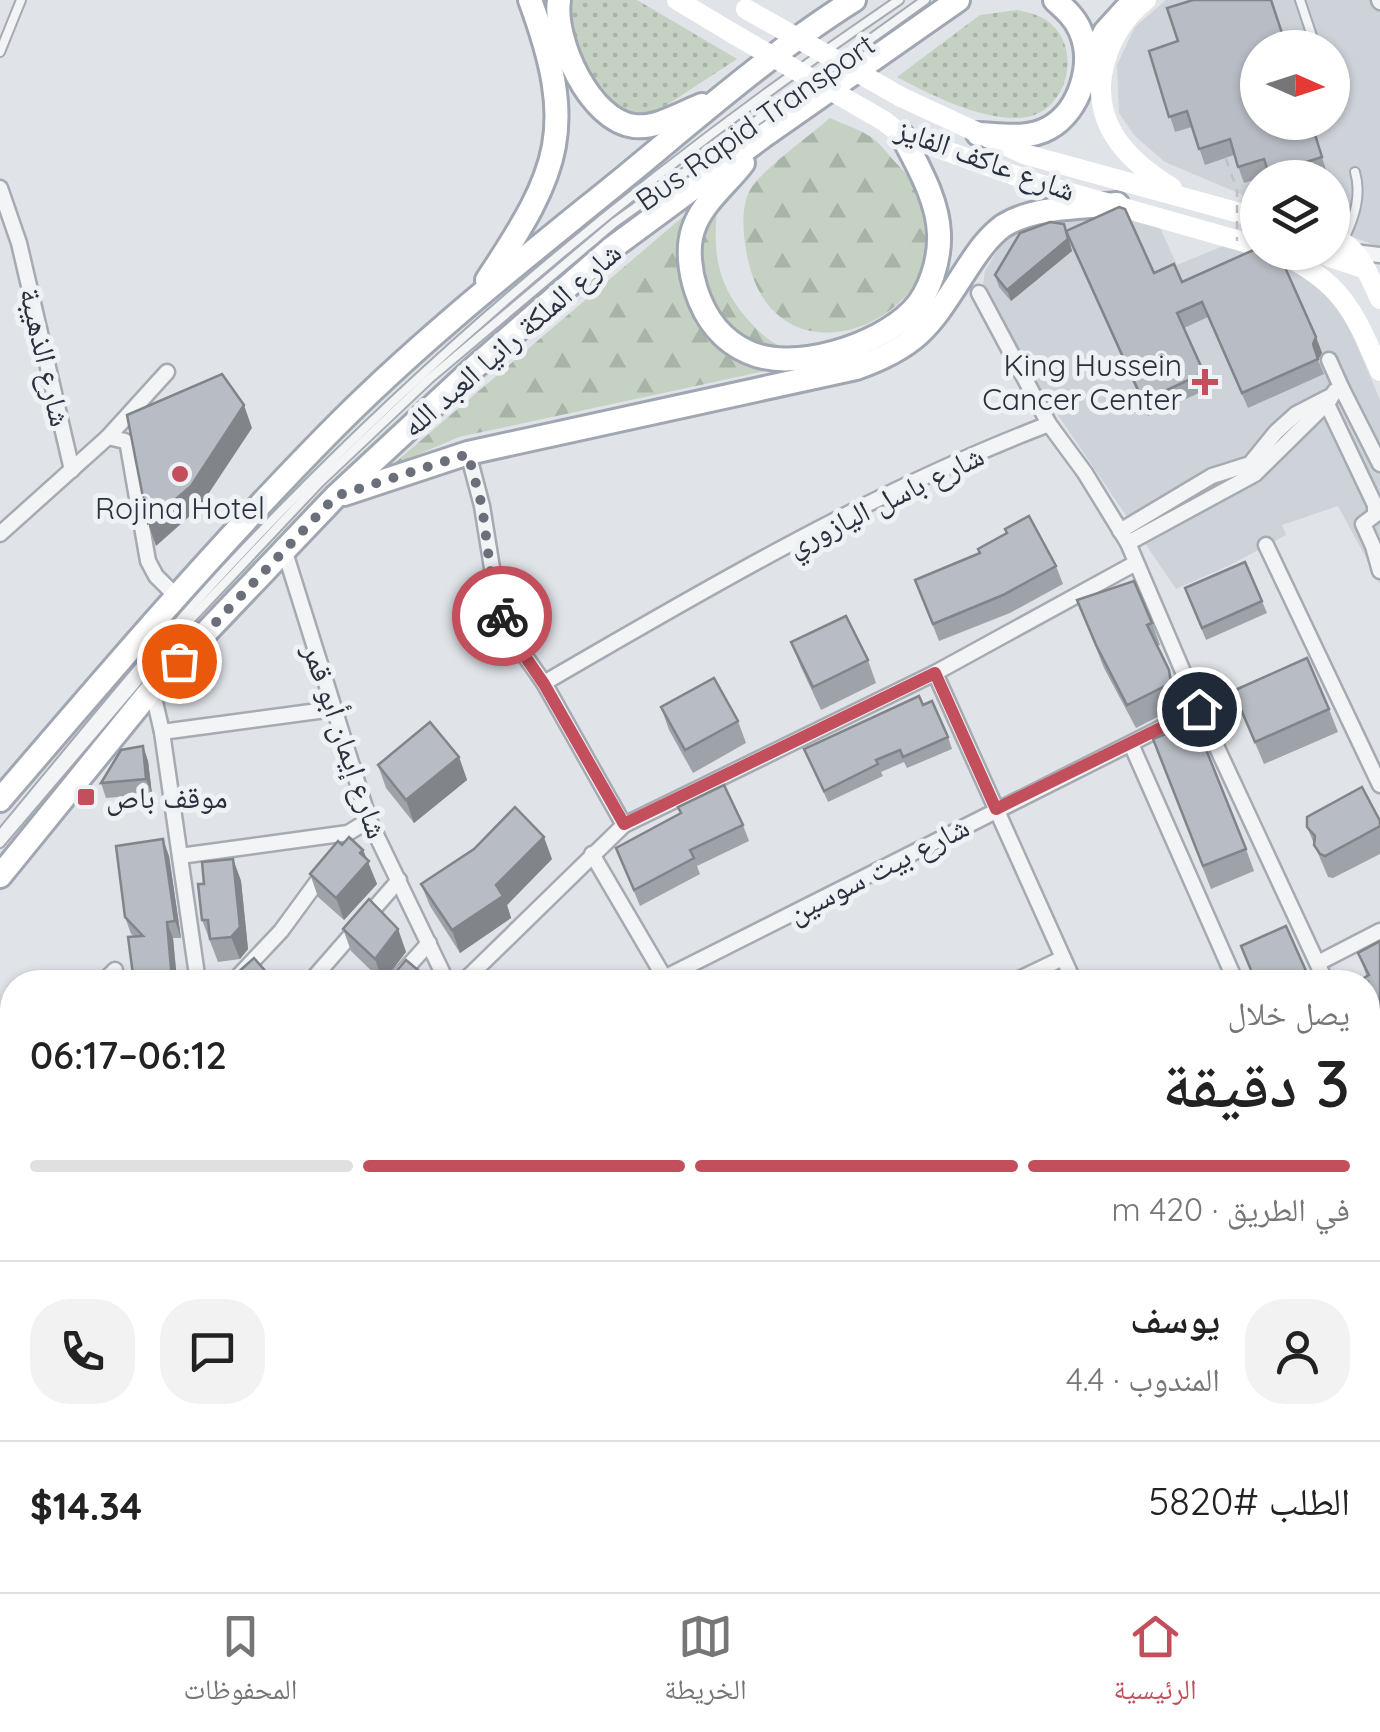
<!DOCTYPE html>
<html lang="ar">
<meta charset="utf-8">
<style>
body{margin:0;font-family:Quicksand,"Noto Naskh Arabic",sans-serif;background:#f2f2f2;color:#222;direction:rtl;height:100vh;display:flex;flex-direction:column;font-size:38px;white-space:nowrap}
*{box-sizing:border-box;margin:0}
p{font-size:32px;color:#767676}
.icon{flex:none;width:55px;height:55px;fill:none;stroke:currentColor;stroke-width:2;stroke-linecap:round;stroke-linejoin:round}
.map{position:relative;flex:1;overflow:hidden;direction:ltr}
.side{position:absolute;left:0px;top:970px;width:1380px;height:622px;display:flex;flex-direction:column;background:#fff;border-radius:40px 40px 0 0;box-shadow:0 2px 8px #0004;direction:rtl}
.side>*{flex:none}
.needle{width:65px;rotate:93deg}
.tools{position:absolute;left:1240px;top:30px;display:grid;gap:20px}
.tools a{display:grid;place-items:center;width:110px;height:110px;border-radius:50%;background:#fff;box-shadow:0 2px 8px #0004;font-size:50px}
.pin{position:absolute;display:grid;place-items:center;width:85px;height:85px;color:#fff;margin:-42px;border:5px solid #fff;border-radius:50%;box-shadow:0 2px 10px #0007}
.courier{position:absolute;display:grid;place-items:center;width:100px;height:100px;margin:-50px;border:8px solid #c24f5b;border-radius:50%;background:#fff;color:#222;box-shadow:0 2px 12px #0007}
.headline em{font-style:normal;font-weight:600}
.headline div{display:flex;flex-direction:column-reverse}
.headline{display:flex;align-items:center;justify-content:space-between;height:170px;padding:0 30px}
h1{font-size:65px;font-weight:600;line-height:75px}
.bar{display:grid;grid-template-columns:repeat(4,1fr);gap:15px 10px;align-content:center;height:120px;padding:0 30px}
.bar i{height:12px;border-radius:8px;background:#e0e0e0}
.bar .current{background:#c24f5b}
.bar p{grid-column:span 4}
.line{display:flex;align-items:center;gap:25px;padding:0 30px;border-top:2px solid #e0e0e0}
.line div{flex:1}
.round{display:grid;place-items:center;flex:none;width:105px;height:105px;border-radius:40px;background:#f2f2f2}
.menu{display:flex;justify-content:space-around;align-items:center;height:140px;border-top:2px solid #e0e0e0;background:#fff;font-size:28px;color:#767676}
.menu a{display:grid;justify-items:center;gap:5px}
.menu .current{color:#c24f5b}
.map>svg:first-child{display:block}
.built{fill:#ced2d9;fill-rule:evenodd}
.grass{fill:url(#grass-dots)}
.forest{fill:url(#forest-firs)}
.lines{fill:none;stroke-linecap:round;stroke-linejoin:round}
.service-casing{stroke:#a6aab2;stroke-width:12}
.minor-casing{stroke:#a6aab2;stroke-width:19}
.tertiary-casing{stroke:#a6aab2;stroke-width:22}
.primary-casing{stroke:#a0a7b2;stroke-width:28}
.service{stroke:#f2f4f6;stroke-width:8}
.minor{stroke:#f2f4f6;stroke-width:14}
.tertiary{stroke:#f2f4f6;stroke-width:18}
.secondary{stroke:#fff;stroke-width:20}
.primary{stroke:#fff;stroke-width:22}
.path-bridge{stroke:#bec1c6;stroke-width:2.5;stroke-dasharray:8 8;stroke-linecap:butt}
.secondary-bridge{stroke:#fff;stroke-width:20}
.wall{fill:#9ea2a9}
.shaded-wall{fill:#818489}
.building{fill:#b8bcc4;stroke:#818489;stroke-width:2.5}
.done{stroke:#6a6f7a;stroke-width:10;stroke-dasharray:0 18}
.route{stroke:#c24f5b;stroke-width:12}
.poi-dot{fill:#c24f5b;stroke:#eff2f5;stroke-width:4}
.labels{text-anchor:middle;dominant-baseline:central;stroke-width:10;stroke-linejoin:round;paint-order:stroke}
.street-label{font-size:30px;fill:#2a303e;stroke:#eff2f5}
.poi-label{font-size:30px;fill:#2a303e;stroke:#eff2f5;text-anchor:end}
</style>
<div class="map">
<svg width="1380" height="1592" viewBox="0 0 1380 1592">
<defs>
<pattern id="grass-dots" width="8" height="8" patternUnits="userSpaceOnUse" patternTransform="scale(2.5)"><rect width="8" height="8" fill="#c5d1c2"/><path d="M2 2h.1M6 6h.1" fill="none" stroke="#a9b4a8" stroke-width="1.8" stroke-linecap="round"/></pattern>
<pattern id="forest-firs" width="22" height="20" patternUnits="userSpaceOnUse" patternTransform="scale(2.5)"><rect width="22" height="20" fill="#c5d1c2"/><path d="M5 1l3.5 6h-7zM16 11l3.5 6h-7z" fill="#a9b4a8"/></pattern>
</defs>
<rect width="100%" height="100%" fill="#e0e3e8"/>
<g class="built">
<path d="M1166 0H1380V247L1333 230 1332 178H1258L1257 201 1165 162 1135 136 1119 113 1117 65 1135 27ZM1258 48H1332V122H1258Z"/>
<polygon points="1149,204 1177,265 1257,232 1258,252 1310,253 1331,284 1380,400 1380,584 1338,506 1282,525 1286,535 1230,565 1176,589 1003,334 983,285 985,271 999,248 1016,232 1038,219 1107,217"/>
</g>
<g class="grass">
<polygon points="567,0 637,0 737,59 650,116 626,115 602,101 565,22"/>
<path d="M1017 10C1026 12 1037 14 1046 20 1085 46 1068 116 1020 118 980 120 931 95 897 77L980 15Z"/>
</g>
<g class="forest">
<path d="M830 118C843 124 859 129 871 137 881 144 889 156 898 165 1013 285 787 416 749 264 744 243 739 210 750 190 761 170 811 135 830 118Z"/>
<path d="M720 185C711 249 712 287 762 334 778 349 782 341 793 365L459 437 391 466Z"/>
</g>
<g class="lines">
<g class="service-casing">
<g id="service">
<polyline points="1300,0 1316,48"/>
<polyline points="0,52 21,0"/>
<path d="M1344 239C1354 218 1362 196 1355 172"/>
<path d="M0 835C74 746 147 655 225 570 425 355 657 164 899 0"/>
<polyline points="0,843 188,622 320,482 429,379 614,223 925,0"/>
<polyline points="782,1580 790,1592"/>
<polyline points="800,1580 806,1592"/>
<polyline points="1098,1580 1104,1592"/>
</g>
</g>
<g class="minor-casing">
<g id="minor">
<polyline points="1379,0 1380,2"/>
<polyline points="0,188 19,243 72,470"/>
<polyline points="1354,252 1380,255"/>
<polyline points="979,293 1049,424 1085,473 1128,543 1199,709 1326,982"/>
<polyline points="1329,360 1342,389"/>
<polyline points="108,437 125,441 128,446 148,561 156,576 175,595"/>
<polyline points="468,453 482,506 499,611 511,636 544,683 624,825"/>
<polyline points="1380,464 1342,389 1335,391 1327,404 1375,505 1375,515 1363,524 1373,546 1380,571"/>
<polyline points="1120,531 1212,476 1250,464 1276,432 1296,414 1329,397"/>
<polyline points="0,534 108,437 167,372"/>
<polyline points="1128,543 1255,474 1325,405"/>
<polyline points="1266,545 1380,785"/>
<polyline points="284,549 369,820 447,982"/>
<polyline points="935,673 1074,982"/>
<path d="M544 683C707 588 873 491 1049 424"/>
<polyline points="152,689 162,732 198,982"/>
<polyline points="162,732 333,709"/>
<polyline points="1131,744 1236,982"/>
<polyline points="592,854 667,982"/>
<polyline points="180,856 348,833 369,820"/>
<polyline points="1318,963 1380,931"/>
<polyline points="664,978 1199,709"/>
<polyline points="103,982 115,970"/>
<polyline points="233,982 281,931 325,871"/>
<polyline points="310,982 399,880"/>
<polyline points="394,982 429,943"/>
<polyline points="463,982 624,825 935,673 1134,564"/>
<polyline points="1013,982 1063,958"/>
<polyline points="1368,1073 1380,1100"/>
<polyline points="0,1079 12,1066"/>
<polyline points="0,1281 12,1268"/>
<polyline points="1368,1420 1380,1409"/>
<polyline points="63,1580 70,1592"/>
<polyline points="372,1580 379,1592"/>
<polyline points="560,1580 567,1592"/>
<polyline points="1259,1580 1265,1592"/>
<polyline points="130,1592 154,1580"/>
<polyline points="1138,1592 1161,1580"/>
<polyline points="1355,1592 1380,1573"/>
</g>
</g>
<g class="tertiary-casing">
<polyline id="tertiary" points="1368,1182 1380,1170"/>
</g>
<g class="primary-casing">
<g id="primary">
<path d="M559 0C553 40 590 121 634 126 656 129 682 113 702 105"/>
<polyline points="1088,66 1105,32 1134,0"/>
<path d="M978 134C1001 135 1028 140 1049 128 1080 111 1095 63 1080 30 1075 18 1065 9 1055 0"/>
<path d="M743 163C727 184 701 204 693 230 687 248 690 272 696 290 705 318 721 340 748 352 793 373 878 346 912 311 930 293 940 260 939 234 938 199 917 165 902 135"/>
<path d="M487 280C561 169 577 128 530 0"/>
<path d="M344 494 468 453 856 368C922 345 932 322 968 267 978 252 988 237 1003 226 1034 206 1082 208 1117 204"/>
<path d="M0 800C107 675 213 551 328 434 420 340 525 258 626 176 700 115 773 51 854 0"/>
<polyline points="0,876 152,689 336,496 475,367 612,248 765,135 958,0"/>
</g>
</g>
<use href="#service" class="service"/>
<use href="#minor" class="minor"/>
<use href="#tertiary" class="tertiary"/>
<g class="secondary">
<polyline points="677,0 732,33"/>
<path d="M1146 0C1107 31 1086 89 1114 135 1128 158 1150 174 1172 188"/>
<polyline points="901,97 1024,154 1258,218"/>
<polyline points="884,121 902,135 1036,183 1258,246"/>
<path d="M1332 238C1359 245 1369 276 1380 299"/>
<path d="M1278 252C1341 282 1353 309 1380 371"/>
<polyline points="1315,252 1366,269"/>
</g>
<use href="#primary" class="primary"/>
<polyline class="path-bridge" points="1226,159 1237,190 1237,241"/>
<g class="secondary-bridge">
<polyline points="746,9 901,97"/>
<polyline points="732,33 884,121"/>
</g>
</g>
<g class="wall">
<polygon points="1149,51 1311,122 1327,173 1312,178 1270,178 1269,175 1244,183 1234,155 1205,165 1192,127 1175,132"/>
<polygon points="1066,231 1154,273 1182,282 1316,337 1322,353 1318,360 1324,374 1248,408 1208,317 1184,328 1210,388 1148,416 1069,239 1072,251 1011,301 999,287 995,275"/>
<polygon points="1056,566 1063,584 1010,613 939,641 915,580"/>
<polygon points="1185,588 1262,601 1267,613 1206,640"/>
<polygon points="1077,600 1152,623 1160,645 1157,646 1177,693 1179,706 1136,728 1104,668"/>
<polygon points="791,642 868,660 876,683 821,710 800,665"/>
<polygon points="1233,691 1329,709 1338,732 1264,764"/>
<polygon points="923,705 948,737 952,749 907,768 904,762 881,772 883,776 828,802 804,749"/>
<polygon points="661,707 738,721 746,743 693,773 669,730"/>
<polygon points="143,746 148,761 152,794 106,798 101,783"/>
<polygon points="459,757 467,780 414,823 386,788 378,765"/>
<polygon points="1161,761 1246,849 1254,871 1211,889"/>
<polygon points="1380,821 1380,854 1333,878 1328,877 1307,827"/>
<polygon points="743,825 749,841 697,866 700,874 640,906 616,848"/>
<polygon points="342,845 363,850 377,884 344,920 318,897 310,874"/>
<polygon points="169,856 181,938 173,938 177,979 186,978 188,982 134,982 134,936 131,934 125,917"/>
<polygon points="233,859 241,881 248,949 240,959 218,962 202,920 204,884"/>
<polygon points="552,859 507,905 511,918 460,953 430,906 421,884"/>
<polygon points="343,929 398,929 406,952 383,982 351,951"/>
<polygon points="1380,941 1380,1020 1368,994 1367,977 1358,953"/>
<polygon points="12,1320 12,1367 0,1373 0,1326"/>
<polygon points="80,1580 109,1580 85,1591"/>
<polygon points="1048,1580 1091,1580 1093,1588 1084,1592 1054,1592"/>
</g>
<g class="shaded-wall">
<polygon points="1064,224 1072,251 1011,301 1007,290"/>
<polygon points="1316,337 1322,353 1318,360 1313,344"/>
<polygon points="244,405 252,428 199,508 156,546 148,523"/>
<polygon points="1169,670 1177,693 1179,706 1171,683"/>
<polygon points="143,746 148,761 152,794 146,779"/>
<polygon points="459,757 467,780 414,823 406,800"/>
<polygon points="544,837 552,859 507,905 511,918 460,953 452,930"/>
<polygon points="163,839 169,856 181,938 175,921"/>
<polygon points="363,850 377,884 344,920 336,898"/>
<polygon points="233,859 241,881 248,949 240,959 231,937"/>
<polygon points="167,922 173,938 177,982 172,980"/>
<polygon points="398,929 406,952 383,982 375,959"/>
<polygon points="1380,1263 1380,1283 1368,1293 1368,1273"/>
<polygon points="1380,1510 1380,1539 1368,1550 1368,1520"/>
</g>
<g class="building">
<polygon points="1193,0 1271,0 1287,48 1258,48 1258,122 1311,122 1322,157 1269,174 1264,159 1238,167 1230,139 1199,149 1187,111 1169,117 1149,51 1178,41 1167,8"/>
<polygon points="1119,207 1125,209 1154,273 1174,264 1182,282 1258,248 1258,252 1274,252 1280,256 1316,337 1313,344 1318,359 1242,393 1202,302 1177,313 1204,373 1143,401 1066,231"/>
<polygon points="1050,222 1064,224 1068,239 1007,290 995,275 1020,233"/>
<polygon points="222,374 244,405 191,486 148,523 127,415"/>
<polygon points="1029,516 1056,566 1003,595 933,624 915,580 980,553 978,549 1007,533 1005,529"/>
<polygon points="1245,562 1262,601 1202,628 1185,588"/>
<polygon points="1134,581 1152,623 1147,625 1169,670 1171,683 1127,705 1096,645 1077,600"/>
<polygon points="846,616 868,660 813,687 791,642"/>
<polygon points="1307,658 1329,709 1255,742 1233,691"/>
<polygon points="714,678 738,721 685,750 661,707"/>
<polygon points="919,696 923,705 932,701 948,737 903,757 900,750 876,760 878,764 824,791 804,749"/>
<polygon points="430,722 459,757 406,800 378,765"/>
<polygon points="1195,722 1246,849 1203,866 1153,739"/>
<polygon points="143,746 146,779 101,783 121,750"/>
<polygon points="724,785 743,825 690,850 694,858 634,890 616,848 681,813 678,807"/>
<polygon points="1362,787 1380,821 1380,826 1325,856 1320,854 1314,845 1315,836 1307,827 1307,817"/>
<polygon points="515,807 544,837 496,885 503,896 452,930 421,884 474,849"/>
<polygon points="349,837 363,850 360,853 369,861 336,898 310,874 338,841 342,845"/>
<polygon points="163,839 175,921 167,922 172,980 186,978 187,982 134,982 128,937 143,936 125,917 116,846"/>
<polygon points="233,859 240,927 231,937 210,939 208,920 202,920 198,884 204,884 202,862"/>
<polygon points="369,899 398,929 375,959 343,929"/>
<polygon points="1286,926 1311,982 1256,982 1241,946"/>
<polygon points="1380,941 1380,1003 1376,1005 1368,989 1368,982 1364,982 1362,979 1369,975 1358,953"/>
<polygon points="254,958 275,982 227,982"/>
<polygon points="406,960 425,976 421,981 423,982 387,982"/>
<polygon points="1370,1244 1380,1256 1380,1263 1368,1273 1368,1246"/>
<polygon points="12,1320 12,1358 9,1352 0,1357 0,1326"/>
<polygon points="1368,1489 1380,1505 1380,1510 1368,1520"/>
<polygon points="24,1580 49,1580 53,1592 29,1592"/>
<polygon points="937,1580 949,1580 952,1583 955,1580 961,1580 974,1592 926,1592"/>
<polygon points="1049,1580 1080,1580 1055,1592"/>
<polygon points="1178,1580 1234,1580 1238,1588 1229,1592 1183,1592"/>
</g>
<g class="lines">
<polyline class="done" points="179,661 336,496 468,454 482,506 492,582 502,616"/>
<polyline class="route" points="502,616 511,636 544,684 624,824 935,673 996,809 1199,709"/>
</g>
<g class="poi-dot">
<path d="M1200 367h10v10h10v10h-10v10h-10v-10h-10v-10h10z"/>
<circle cx="180" cy="474" r="10"/>
<rect x="76" y="787" width="20" height="20" rx="5"/>
</g>
<g class="labels">
<g class="street-label">
<text transform="translate(755 122) rotate(-35)">Bus Rapid Transport</text>
<text transform="translate(986 159) rotate(20)">شارع عاكف الفايز</text>
<text transform="translate(511 339) rotate(-41)">شارع الملكة رانيا العبد الله</text>
<text transform="translate(46 357) rotate(77)">شارع الذهيبة</text>
<text transform="translate(885 500) rotate(-26)">شارع باسل اليازوري</text>
<text transform="translate(346 741) rotate(71)">شارع إيمان أبو قمر</text>
<text transform="translate(878 869) rotate(-27)">شارع بيت سوسين</text>
</g>
<g class="poi-label">
<text x="1182" y="365">King Hussein<tspan x="1182" dy="34">Cancer Center</tspan></text>
<text x="180" y="508" text-anchor="middle">Rojina Hotel</text>
<text x="106" y="797" text-anchor="start">موقف باص</text>
</g>
</g>
</svg>
<div class="tools">
<a><svg class="needle" viewBox="-14 -14 28 28"><path d="M0-13l5 13h-10z" fill="#e53935"/><path d="M0 13l5-13h-10z" fill="#767676"/></svg></a>
<a><svg class="icon" aria-label="layers" viewBox="0 0 24 24"><path d="M12 4l9 5-9 5-9-5zM3 14l9 5 9-5"/></svg></a>
</div>
<div class="pin" style="left:179px;top:661px;background:#ea580c"><svg class="icon" aria-label="bag" viewBox="0 0 24 24"><path d="M5 8h14l-1 12H6zM9 8a3 3 0 0 1 6 0"/></svg></div>
<div class="pin" style="left:1199px;top:709px;background:#1f2937"><svg class="icon" aria-label="home" viewBox="0 0 24 24"><path d="M3 11l9-7 9 7M6 9v11h12V9"/></svg></div>
<div class="courier" style="left:502px;top:616px"><svg class="icon" aria-label="bike" viewBox="0 0 24 24"><circle cx="6" cy="16" r="4"/><circle cx="18" cy="16" r="4"/><path d="M6 16l4-8h5l3 8M10 8l3 8H6M13 5h3"/></svg></div>
<section class="side">
<div class="headline"><div><h1>3 دقيقة</h1><p>يصل خلال</p></div><em>06:12–06:17</em></div>
<div class="bar"><i class="current"></i><i class="current"></i><i class="current"></i><i></i><p>في الطريق · 420 m</p></div>
<div class="line" style="height:180px"><a class="round"><svg class="icon" aria-label="person" viewBox="0 0 24 24"><circle cx="12" cy="8" r="4"/><path d="M4 21q1-7 8-7t8 7"/></svg></a><div><b>يوسف</b><p>المندوب · 4.4</p></div><a class="round"><svg class="icon" aria-label="chat" viewBox="0 0 24 24"><path d="M4 5h16v11H9l-5 4z"/></svg></a><a class="round"><svg class="icon" aria-label="phone" viewBox="0 0 24 24"><path d="M5 4h4l2 5-3 2q2 4 5 5l2-3 5 2v4C11 20 4 13 5 4z"/></svg></a></div>
<div class="line" style="height:130px"><div>الطلب #5820</div><b>$14.34</b></div>
</section>
</div>
<nav class="menu">
<a class="current"><svg class="icon" aria-label="home" viewBox="0 0 24 24"><path d="M3 11l9-7 9 7M6 9v11h12V9"/></svg>الرئيسية</a>
<a><svg class="icon" aria-label="map" viewBox="0 0 24 24"><path d="M3 6l6-2 6 2 6-2v14l-6 2-6-2-6 2zM9 4v14M15 6v14"/></svg>الخريطة</a>
<a><svg class="icon" aria-label="saved" viewBox="0 0 24 24"><path d="M7 4h10v16l-5-4-5 4z"/></svg>المحفوظات</a>
</nav>
